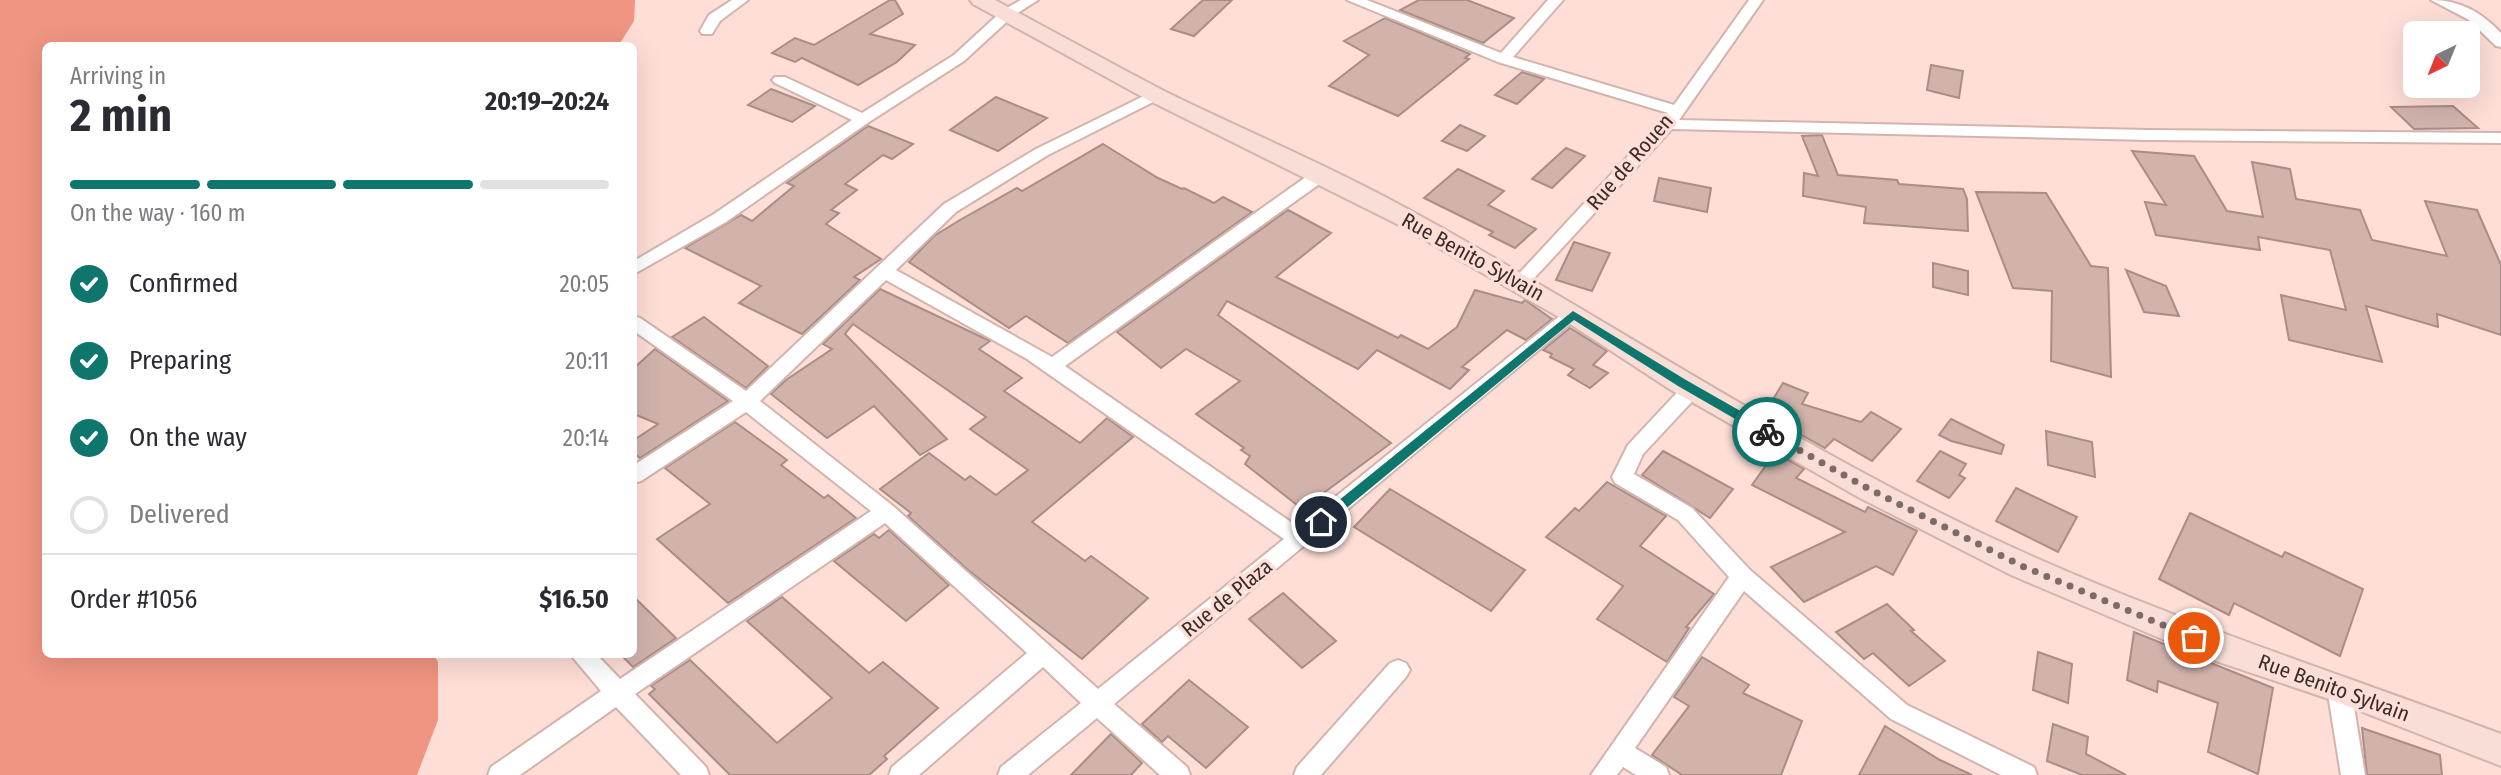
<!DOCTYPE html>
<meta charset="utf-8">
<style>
body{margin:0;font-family:"Fira Sans Condensed",sans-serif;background:#f7f7f7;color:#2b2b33;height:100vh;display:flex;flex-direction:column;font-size:26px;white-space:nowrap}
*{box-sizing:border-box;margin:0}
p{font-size:23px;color:#7c7c81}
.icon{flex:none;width:38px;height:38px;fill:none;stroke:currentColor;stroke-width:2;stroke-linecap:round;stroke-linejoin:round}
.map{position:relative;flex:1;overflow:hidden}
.panel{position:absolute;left:42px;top:42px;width:595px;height:616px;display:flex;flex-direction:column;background:#fff;border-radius:10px;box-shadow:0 7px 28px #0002}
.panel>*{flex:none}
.needle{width:46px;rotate:223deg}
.buttons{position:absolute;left:2403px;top:21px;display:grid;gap:14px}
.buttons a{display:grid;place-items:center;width:77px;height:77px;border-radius:10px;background:#fff;box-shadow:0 7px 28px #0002;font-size:35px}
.pin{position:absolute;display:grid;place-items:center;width:60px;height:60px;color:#fff;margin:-30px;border:4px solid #fff;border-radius:50%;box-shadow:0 2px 7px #0007}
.courier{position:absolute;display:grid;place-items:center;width:70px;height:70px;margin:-35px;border:5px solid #0f766e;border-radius:50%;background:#fff;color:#222;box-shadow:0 2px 9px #0007}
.head em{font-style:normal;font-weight:700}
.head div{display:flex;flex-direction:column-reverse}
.head{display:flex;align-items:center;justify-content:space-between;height:119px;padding:0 28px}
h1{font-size:46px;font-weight:700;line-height:52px}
.bar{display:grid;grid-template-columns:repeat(4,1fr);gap:10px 7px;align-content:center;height:84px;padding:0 28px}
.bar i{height:9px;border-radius:5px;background:#e1e1e2}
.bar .on{background:#0f766e}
.bar p{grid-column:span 4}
.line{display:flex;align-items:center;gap:18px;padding:0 28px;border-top:2px solid #e1e1e2}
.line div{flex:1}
ol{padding:0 28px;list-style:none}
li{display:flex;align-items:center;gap:21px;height:77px}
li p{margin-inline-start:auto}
li .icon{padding:7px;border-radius:50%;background:#0f766e;color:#fff;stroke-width:4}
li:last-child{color:#7c7c81}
li i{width:38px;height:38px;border:4px solid #e1e1e2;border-radius:50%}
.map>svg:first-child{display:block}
.water{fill:#ef9582}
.building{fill:#d1b3ac;stroke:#aa8d86;stroke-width:2}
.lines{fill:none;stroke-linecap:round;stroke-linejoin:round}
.minor-casing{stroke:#d3b4ad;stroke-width:4}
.secondary-casing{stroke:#d3b4ad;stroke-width:4}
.minor{fill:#fff;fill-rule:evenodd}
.secondary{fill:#f9ded8;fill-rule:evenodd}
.route{fill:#0f766e}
.done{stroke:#7e6b67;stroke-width:7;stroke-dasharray:0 12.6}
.labels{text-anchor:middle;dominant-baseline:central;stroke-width:7;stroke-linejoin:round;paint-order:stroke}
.street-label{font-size:21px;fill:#392d2b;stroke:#feded7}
</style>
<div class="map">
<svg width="2501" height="775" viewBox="0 0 2501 775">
<rect width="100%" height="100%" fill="#feded7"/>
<polygon class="water" points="0,0 635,0 634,21 619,45 46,46 46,654 434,655 438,662 438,720 417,775 0,775"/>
<g class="building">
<polygon points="890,0 895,0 903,14 870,34 915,45 897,62 858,85 802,58 795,62 772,53 795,38 814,45"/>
<polygon points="1203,0 1232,0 1194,36 1171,29"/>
<polygon points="1419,0 1467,0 1514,18 1483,43 1400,10"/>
<polygon points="1385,18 1470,54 1465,58 1469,59 1398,116 1329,86 1369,55 1344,41"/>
<polygon points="1931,65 1963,71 1959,98 1927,90"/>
<polygon points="1522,72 1544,79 1517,104 1495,95"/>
<polygon points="771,89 815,106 792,122 748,105"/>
<polygon points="996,97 1047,118 998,151 950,130"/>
<polygon points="2453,106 2478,128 2414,129 2391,107"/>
<polygon points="1460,125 1485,136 1467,151 1442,141"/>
<polygon points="868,126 913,144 892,159 883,155 845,184 857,190 831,210 839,213 826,224 881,259 854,277 860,280 802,334 739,303 761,286 685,248 741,215 752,221 794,186 787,183"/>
<polygon points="1822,135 1838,175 1897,180 1899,184 1963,189 1967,199 1968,231 1864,223 1866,207 1803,196 1804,173 1818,176 1802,136"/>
<polygon points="1103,144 1158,178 1182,189 1184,188 1214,203 1223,197 1252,212 1068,343 1026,316 1009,328 909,262 934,236 960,220 1017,188 1022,191"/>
<polygon points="1566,148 1585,156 1552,188 1532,179"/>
<polygon points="2132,151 2194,156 2227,211 2263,217 2252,162 2290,169 2296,199 2360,210 2372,240 2447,256 2425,201 2477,210 2501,265 2501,335 2437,314 2438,327 2366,306 2382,362 2289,340 2281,295 2346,310 2330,250 2258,237 2260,250 2156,235 2145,202 2166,205"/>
<polygon points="1458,169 1504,191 1488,205 1536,229 1515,248 1489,235 1493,232 1424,198"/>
<polygon points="1659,178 1711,188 1707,212 1654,201"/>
<polygon points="1976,192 2046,193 2091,266 2108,268 2111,377 2051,361 2052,291 2013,288"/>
<polygon points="1288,210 1331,233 1276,277 1398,338 1401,335 1428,349 1457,327 1475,290 1522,303 1525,300 1552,319 1526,340 1507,330 1462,367 1469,370 1450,389 1377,350 1358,369 1227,301 1218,315 1391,443 1302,509 1245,464 1250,456 1241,450 1244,448 1196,414 1240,381 1186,349 1161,368 1117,332"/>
<polygon points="1574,242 1610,253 1592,291 1556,280"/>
<polygon points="1933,263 1968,271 1968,295 1933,287"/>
<polygon points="2126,270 2166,286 2179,316 2144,312"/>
<polygon points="880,289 990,341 979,349 1022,378 1004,391 1080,443 1107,418 1133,437 1032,522 1085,561 1091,556 1148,598 1082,659 968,570 908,516 911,513 880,489 929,453 965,480 970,476 996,495 1028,470 970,429 986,417 853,324 845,334 947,439 920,455 874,406 827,438 771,394 786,380 832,349 823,344"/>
<polygon points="704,317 768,366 746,388 672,337"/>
<polygon points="1570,328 1607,351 1593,365 1608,373 1590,388 1568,375 1574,369 1550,357 1552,354 1543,350"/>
<polygon points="655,349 728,401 640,458 634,453 634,440 658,424 634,414 634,368"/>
<polygon points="1783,383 1808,393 1802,404 1861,422 1871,412 1901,429 1872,461 1834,439 1825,448 1764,414"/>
<polygon points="1951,419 2004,445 2001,454 1951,441 1939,435"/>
<polygon points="735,422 787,460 781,465 824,498 828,495 856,518 728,603 657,539 710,504 665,468"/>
<polygon points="2046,431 2092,442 2095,477 2048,465"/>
<polygon points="1750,438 1804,469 1796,478 1865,512 1868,507 1917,531 1893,575 1876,566 1804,602 1771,567 1845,532 1752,485 1772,457 1748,441"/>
<polygon points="1663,451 1733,489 1710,518 1642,475"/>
<polygon points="1940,451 1966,464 1959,475 1965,478 1949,498 1917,481"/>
<polygon points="1607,482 1666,516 1640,546 1714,594 1686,627 1689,628 1667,662 1597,619 1623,586 1546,537 1575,508 1579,511"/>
<polygon points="2016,488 2077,517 2058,552 1996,521"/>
<polygon points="1390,489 1525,570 1491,611 1354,527"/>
<polygon points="2190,513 2282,557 2285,552 2363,589 2340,656 2234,603 2229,615 2159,579"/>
<polygon points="889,530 949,585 906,621 834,561 874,534 879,538"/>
<polygon points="1283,593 1336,641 1302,668 1249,619"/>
<polygon points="634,597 676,638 633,667 620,654 634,654"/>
<polygon points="782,597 869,673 883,662 938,708 884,756 887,759 869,775 730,775 649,694 655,689 651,686 690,660 777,743 832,698 747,621"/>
<polygon points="1887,604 1914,630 1911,631 1945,661 1909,686 1873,653 1864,659 1836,632"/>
<polygon points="2134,632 2273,688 2258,774 2208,752 2218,703 2158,681 2157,692 2127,680"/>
<polygon points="2038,652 2072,664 2068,703 2033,690"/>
<polygon points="1702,657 1749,685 1743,693 1802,721 1781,775 1682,775 1652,755 1689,706 1674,697"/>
<polygon points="1189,680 1248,727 1206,768 1168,736 1162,742 1142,724"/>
<polygon points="2053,724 2088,737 2086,754 2126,775 2082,775 2047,761"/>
<polygon points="1885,726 1940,760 1972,775 1859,775"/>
<polygon points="2362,728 2440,755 2442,775 2367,775"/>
<polygon points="1111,734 1142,763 1131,775 1071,775"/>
</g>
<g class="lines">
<g class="minor-casing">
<g id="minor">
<polygon points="732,0 748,0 720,21 712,34 702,34 700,31 709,15"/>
<polygon points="1021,0 1038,0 1013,16 964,61 869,122 726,222 634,274 634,261 714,214 852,120 775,83 772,80 775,77 785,77 862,113 954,55 1003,10"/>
<polygon points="1347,0 1367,0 1501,53 1548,0 1563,0 1513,57 1674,105 1749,0 1763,0 1679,120 2148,130 2501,133 2501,143 2148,140 1672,129 1526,287 1514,287 1511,283 1514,279 1668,113 1498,62"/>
<path d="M2431 0C2460 0 2481 12 2501 33V47L2496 46 2469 20Z"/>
<path d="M1156 90 1164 95 1161 98 1048 155 956 212 896 270 1052 357 1313 172H1325L1327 176 1325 180 1065 366 1298 527 1567 310H1579L1582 314 1114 704 1187 767 1190 775H1160L1097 718 1028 775H998L1001 767 1081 703 1043 667 919 775H889L892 767 1027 653 885 523 635 694 706 767 709 775H681L616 707 520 775H488L491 767 601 691 570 654H596L620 679 871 511 746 412 641 481 634 483V465L733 401 634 331V316L640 318 746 391 944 204 1036 149ZM886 280 1027 359 1284 539 1098 689 893 506 760 401Z"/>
<polygon points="1692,382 1699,384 1702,389 1699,394 1643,454 1634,474 1692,508 1750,570 1907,705 2034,767 2037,775 2001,775 1891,719 1744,591 1635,748 1666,767 1669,775 1636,775 1623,767 1617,775 1591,775 1729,577 1678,520 1615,483 1612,477 1628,445 1685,384"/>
<polygon points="1398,660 1406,663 1410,670 1406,677 1321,775 1294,775 1297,767 1390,663"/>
<polygon points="2339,678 2347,681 2351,688 2365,775 2341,775 2327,688 2331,681"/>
</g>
</g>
<g class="secondary-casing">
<path id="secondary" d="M970 0H995C1052 31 1109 62 1166 92 1252 134 1341 171 1424 218 1628 331 1822 464 2036 558 2188 625 2346 676 2501 734V766L2332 700 2207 658 2011 575 1858 497 1671 390 1564 320 1401 226 1148 100 973 4Z"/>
</g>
<use href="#minor" class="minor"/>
<use href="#secondary" class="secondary"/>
</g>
<polygon class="route" points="1573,311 1686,380 1772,429 1772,435 1763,435 1678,386 1574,320 1326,525 1317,525 1317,518"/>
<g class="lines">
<polyline class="done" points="1767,432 1869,489 2022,566 2194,638"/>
</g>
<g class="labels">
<g class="street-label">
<text transform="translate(1630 162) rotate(-49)">Rue de Rouen</text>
<text transform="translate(1473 257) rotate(29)">Rue Benito Sylvain</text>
<text transform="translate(1227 598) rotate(-39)">Rue de Plaza</text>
<text transform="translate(2334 688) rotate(20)">Rue Benito Sylvain</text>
</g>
</g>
</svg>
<div class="buttons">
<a><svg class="needle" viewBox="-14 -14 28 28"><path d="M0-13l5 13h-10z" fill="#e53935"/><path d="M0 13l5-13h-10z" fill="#7c7c81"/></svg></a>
</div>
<div class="pin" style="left:2194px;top:638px;background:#ea580c"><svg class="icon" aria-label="bag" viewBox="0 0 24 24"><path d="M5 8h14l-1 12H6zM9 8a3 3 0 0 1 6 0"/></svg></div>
<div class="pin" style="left:1321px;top:522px;background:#1f2937"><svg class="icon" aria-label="home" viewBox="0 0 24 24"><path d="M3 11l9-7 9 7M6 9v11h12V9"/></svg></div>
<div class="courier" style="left:1767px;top:432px"><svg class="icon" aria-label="bike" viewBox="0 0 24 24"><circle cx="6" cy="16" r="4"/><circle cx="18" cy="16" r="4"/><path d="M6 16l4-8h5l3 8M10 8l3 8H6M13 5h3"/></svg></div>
<section class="panel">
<div class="head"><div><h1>2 min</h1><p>Arriving in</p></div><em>20:19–20:24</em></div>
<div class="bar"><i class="on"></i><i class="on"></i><i class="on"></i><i></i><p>On the way · 160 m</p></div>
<ol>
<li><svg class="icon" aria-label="check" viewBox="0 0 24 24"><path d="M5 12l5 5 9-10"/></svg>Confirmed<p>20:05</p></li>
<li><svg class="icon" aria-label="check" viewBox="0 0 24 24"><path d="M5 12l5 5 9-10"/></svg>Preparing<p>20:11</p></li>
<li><svg class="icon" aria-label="check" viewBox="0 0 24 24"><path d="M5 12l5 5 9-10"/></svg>On the way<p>20:14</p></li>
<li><i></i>Delivered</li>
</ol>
<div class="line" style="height:91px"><div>Order #1056</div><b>$16.50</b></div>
</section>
</div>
